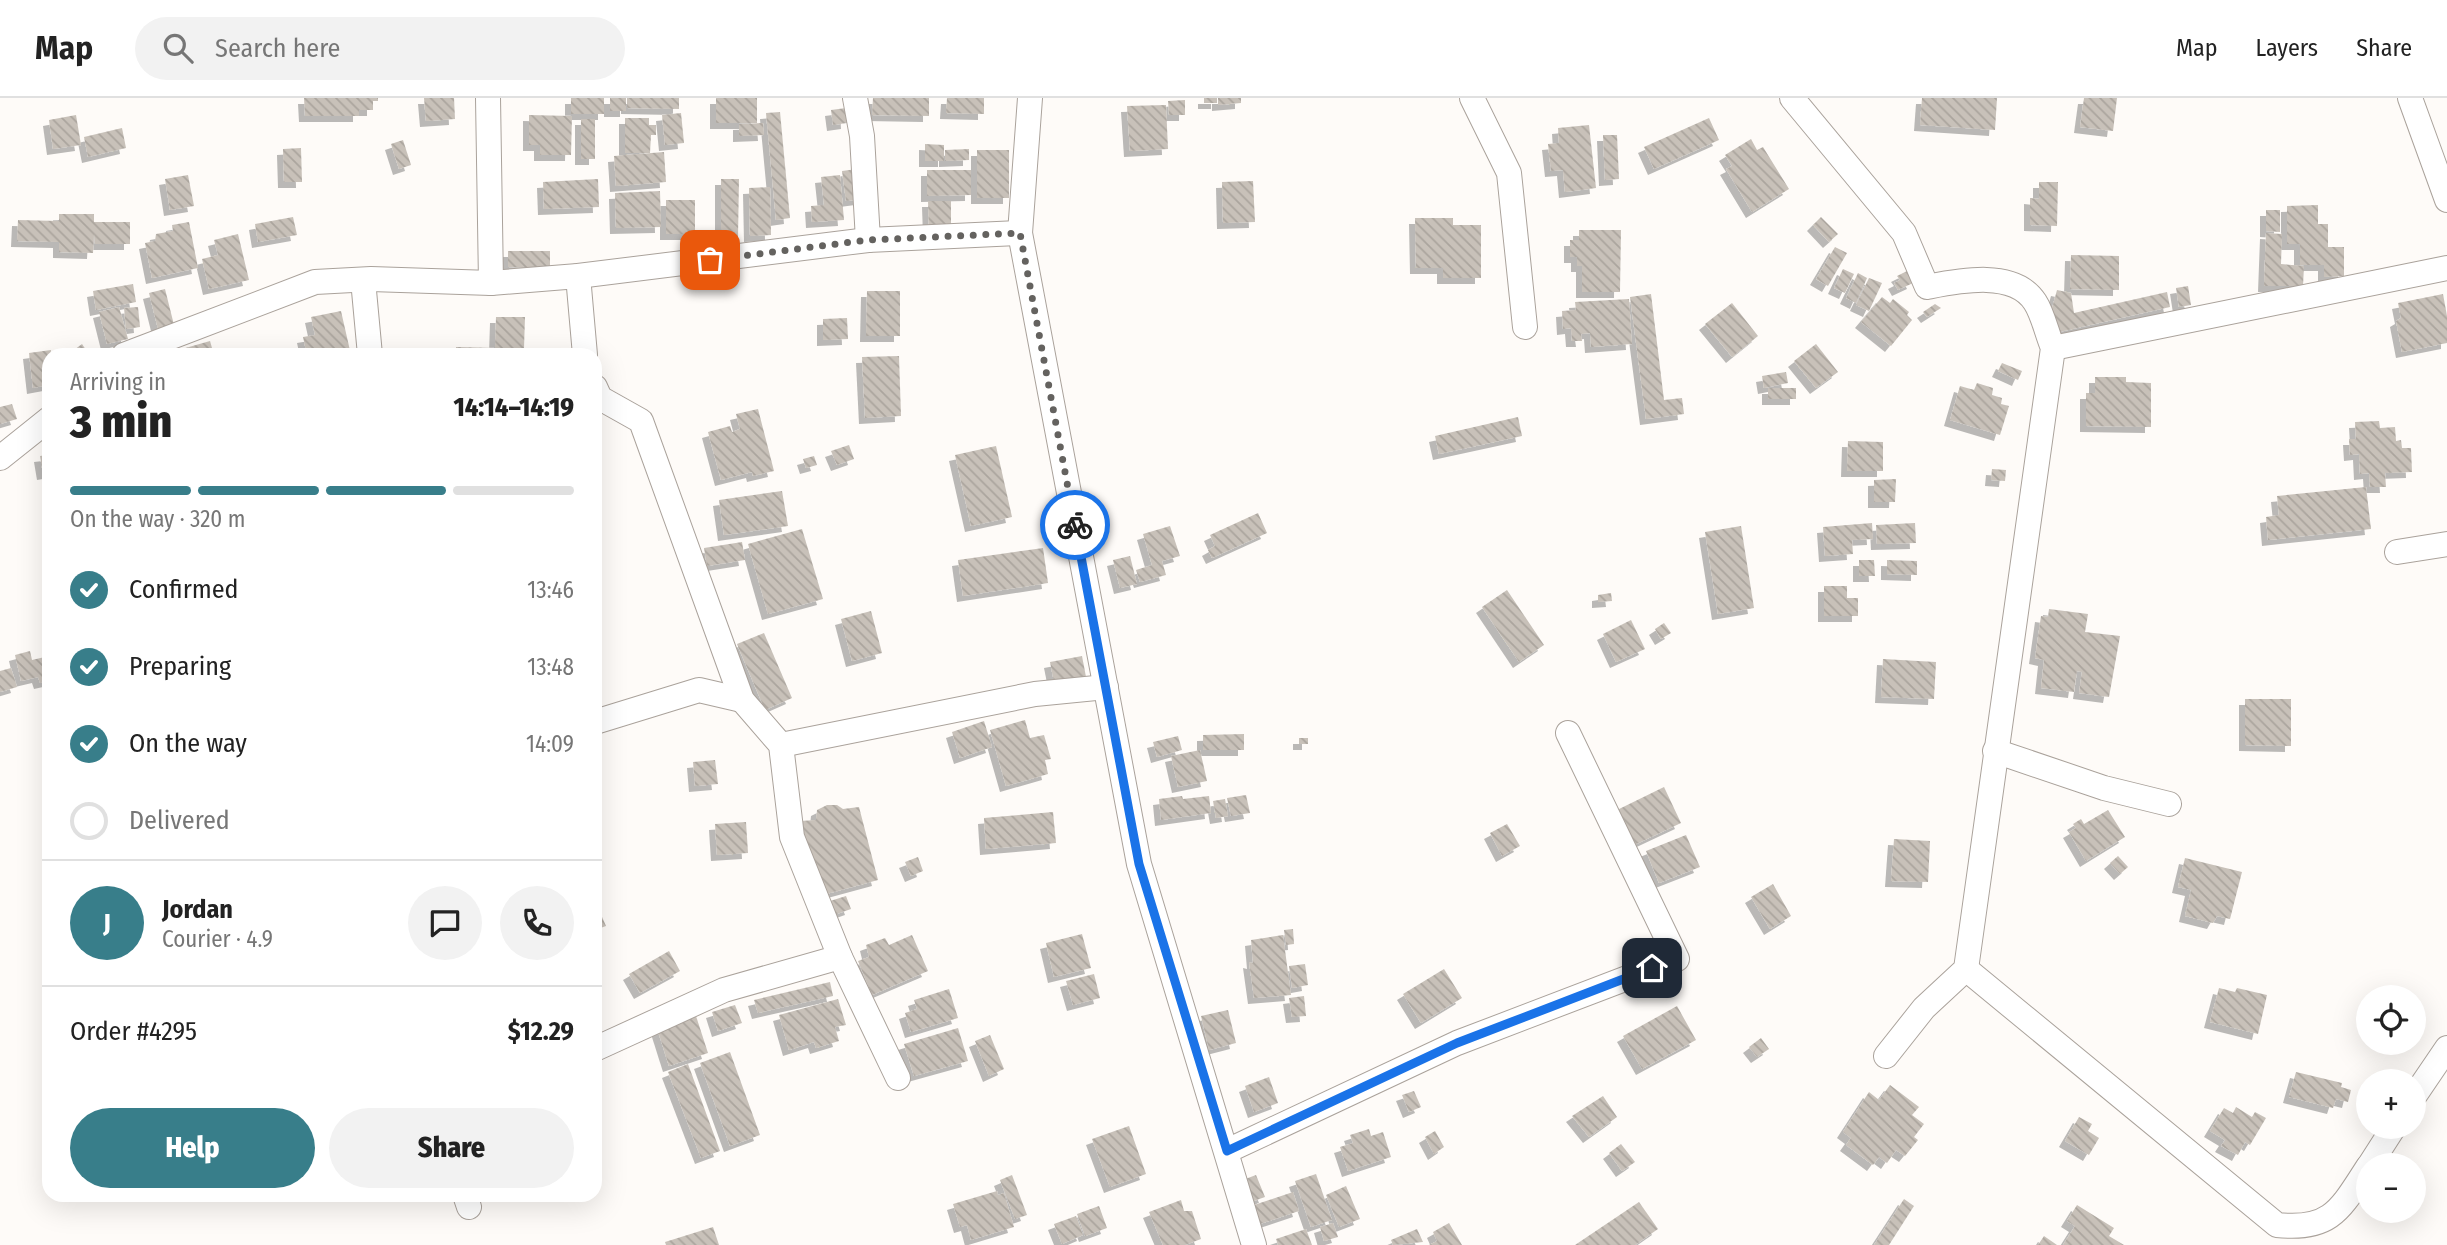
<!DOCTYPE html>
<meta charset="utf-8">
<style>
body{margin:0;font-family:"Fira Sans Condensed",sans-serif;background:#f2f2f2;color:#222;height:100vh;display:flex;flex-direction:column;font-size:26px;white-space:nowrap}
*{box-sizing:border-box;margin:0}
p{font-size:23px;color:#767676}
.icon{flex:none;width:38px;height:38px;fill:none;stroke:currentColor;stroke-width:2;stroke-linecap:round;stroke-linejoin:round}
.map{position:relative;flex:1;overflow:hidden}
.sheet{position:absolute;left:42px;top:250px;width:560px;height:854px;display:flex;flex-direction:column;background:#fff;border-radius:21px;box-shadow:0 7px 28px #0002}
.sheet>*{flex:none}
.buttons{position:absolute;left:2356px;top:887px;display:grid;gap:14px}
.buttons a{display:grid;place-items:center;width:70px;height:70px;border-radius:50%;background:#fff;box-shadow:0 7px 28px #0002;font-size:35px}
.pin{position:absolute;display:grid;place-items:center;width:60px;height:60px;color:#fff;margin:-30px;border-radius:14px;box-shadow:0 4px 10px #0006}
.courier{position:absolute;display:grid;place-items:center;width:70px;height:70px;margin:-35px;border:5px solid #1a73e8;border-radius:50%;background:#fff;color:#222;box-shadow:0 2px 9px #0007}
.summary em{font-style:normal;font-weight:800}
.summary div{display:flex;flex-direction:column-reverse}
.summary{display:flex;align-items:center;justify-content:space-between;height:119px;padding:0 28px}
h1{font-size:46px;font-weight:800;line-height:52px}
.bar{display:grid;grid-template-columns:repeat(4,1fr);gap:10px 7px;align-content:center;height:84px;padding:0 28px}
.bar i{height:9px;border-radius:5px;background:#e0e0e0}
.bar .on{background:#387e8a}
.bar p{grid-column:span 4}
.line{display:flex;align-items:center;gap:18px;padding:0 28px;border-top:2px solid #e0e0e0}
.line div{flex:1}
.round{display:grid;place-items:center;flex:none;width:74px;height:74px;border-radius:37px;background:#f2f2f2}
ol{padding:0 28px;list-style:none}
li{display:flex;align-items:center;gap:21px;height:77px}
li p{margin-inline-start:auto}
li .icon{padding:7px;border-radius:50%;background:#387e8a;color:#fff;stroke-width:4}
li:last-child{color:#767676}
li i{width:38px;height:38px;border:4px solid #e0e0e0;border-radius:50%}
.action{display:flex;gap:14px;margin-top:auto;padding:14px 28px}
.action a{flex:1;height:80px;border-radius:42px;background:#387e8a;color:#fff;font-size:28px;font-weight:800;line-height:80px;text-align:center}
.action a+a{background:#f2f2f2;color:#222}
header{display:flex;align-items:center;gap:42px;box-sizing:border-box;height:98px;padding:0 35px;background:#fff;border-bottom:2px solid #e0e0e0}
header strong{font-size:33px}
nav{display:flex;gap:38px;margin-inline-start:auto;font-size:24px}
.search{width:490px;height:63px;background:#f2f2f2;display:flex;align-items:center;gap:18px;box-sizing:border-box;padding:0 24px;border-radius:38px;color:#767676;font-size:26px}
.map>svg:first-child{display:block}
.building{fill:url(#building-back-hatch);filter:url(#shadow)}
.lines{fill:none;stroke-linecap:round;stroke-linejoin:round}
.minor-casing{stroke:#aaa29b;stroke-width:26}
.minor{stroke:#fff;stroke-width:24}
.done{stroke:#64625f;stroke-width:7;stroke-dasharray:0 12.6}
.route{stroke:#1a73e8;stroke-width:9}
</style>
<header>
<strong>Map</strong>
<div class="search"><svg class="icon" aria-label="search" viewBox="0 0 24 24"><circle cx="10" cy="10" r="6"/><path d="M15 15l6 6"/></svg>Search here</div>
<nav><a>Map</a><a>Layers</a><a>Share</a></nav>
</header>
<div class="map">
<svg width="2447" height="1147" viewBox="0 0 2447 1147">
<defs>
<pattern id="building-back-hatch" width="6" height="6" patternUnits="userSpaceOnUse" patternTransform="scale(1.75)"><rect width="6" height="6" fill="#c8c1b9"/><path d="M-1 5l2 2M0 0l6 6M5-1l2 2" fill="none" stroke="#aba59e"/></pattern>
<filter id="shadow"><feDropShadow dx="-6" dy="6" stdDeviation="0" flood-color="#0004"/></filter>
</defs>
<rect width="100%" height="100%" fill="#fefbf8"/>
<g class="building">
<polygon points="304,0 378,0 378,3 373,3 373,12 359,12 359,18 305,18"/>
<polygon points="424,0 454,0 455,21 426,23"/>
<rect x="571" y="0" width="33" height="16"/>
<rect x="610" y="0" width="16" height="13"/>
<polygon points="627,0 679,0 679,11 627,10"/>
<rect x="716" y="0" width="41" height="25"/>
<polygon points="873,0 929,0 929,18 872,17"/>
<polygon points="947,0 984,0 984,16 946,15"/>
<rect x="1204" y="0" width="13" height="5"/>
<polygon points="1218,0 1241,0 1241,5 1218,7"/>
<polygon points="1922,0 1997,0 1995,32 1920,27"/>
<polygon points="2084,0 2117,0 2113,33 2080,29"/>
<polygon points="1185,2 1185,17 1169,17 1168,3"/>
<polygon points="1166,7 1168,51 1130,53 1127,8"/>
<polygon points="846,10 847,25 833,27 831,12"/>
<polygon points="780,14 790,120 776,122 766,15"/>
<polygon points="681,15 684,45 665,47 662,17"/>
<polygon points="76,17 81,47 53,51 49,22"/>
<polygon points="529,17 572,18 571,57 540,57 540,47 529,47"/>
<polygon points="625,20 649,20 649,27 656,27 656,37 651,37 650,55 625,55"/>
<polygon points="1709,20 1719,42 1654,71 1644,49"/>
<rect x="581" y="21" width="14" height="40"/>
<polygon points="763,25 764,37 739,38 739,26"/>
<polygon points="1589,27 1596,90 1565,94 1563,72 1551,73 1548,46 1559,45 1558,30"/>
<polygon points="122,30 126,50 88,59 84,39"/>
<polygon points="1603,37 1617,37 1619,81 1605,82"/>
<polygon points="1751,41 1757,52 1763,49 1789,91 1752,114 1726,71 1732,68 1725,57"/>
<polygon points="403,42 411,67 399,71 391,46"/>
<polygon points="925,46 944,47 944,63 925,63"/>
<polygon points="301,50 302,84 284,84 283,51"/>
<polygon points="969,51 969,62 945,63 945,52"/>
<rect x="977" y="52" width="32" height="48"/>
<polygon points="664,54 666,84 616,88 614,58"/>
<polygon points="857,71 861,101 846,103 842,73"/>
<polygon points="927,72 971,72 971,97 927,98"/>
<polygon points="188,77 194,108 170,112 165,81"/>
<polygon points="840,77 844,122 812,124 811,108 824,107 821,79"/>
<polygon points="598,81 599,109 544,111 543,84"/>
<polygon points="721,81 739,81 738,139 721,139"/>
<polygon points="1253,83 1255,124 1223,125 1222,84"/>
<polygon points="2039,84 2058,84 2057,128 2030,127 2030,100 2039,101"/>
<polygon points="770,89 771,137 750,138 749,90"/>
<polygon points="660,93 661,129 616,130 615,95"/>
<rect x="666" y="102" width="29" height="34"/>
<polygon points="928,103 951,103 951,131 929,132"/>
<polygon points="2318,107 2318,126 2328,126 2328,149 2344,149 2344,178 2324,179 2324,167 2300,167 2300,146 2287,146 2287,108"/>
<polygon points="2266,112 2280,112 2280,134 2266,133"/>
<polygon points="59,116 94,116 94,124 130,124 130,146 95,146 94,136 93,155 59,154 59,144 17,143 18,122 59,123"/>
<polygon points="293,119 297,137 258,144 255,126"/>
<polygon points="1821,119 1838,136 1829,144 1813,127"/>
<polygon points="1415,120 1453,120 1453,127 1481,127 1481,180 1443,180 1443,170 1416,170"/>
<polygon points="189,124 198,170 152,180 145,145 155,143 156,136 173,133 172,127"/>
<polygon points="1579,132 1621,132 1620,194 1582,194 1582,168 1577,168 1577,159 1570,159 1570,142 1579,142"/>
<polygon points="2266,135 2282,136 2281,166 2304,168 2303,188 2264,188"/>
<polygon points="238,136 249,182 209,191 202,161 218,157 214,142"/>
<polygon points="1835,149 1847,155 1828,188 1816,181"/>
<polygon points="508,153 550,153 550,170 508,169"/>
<polygon points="2071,157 2119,158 2119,192 2070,191"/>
<polygon points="1843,171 1854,176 1845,195 1834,190"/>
<polygon points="1907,173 1913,185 1898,192 1894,185 1900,182 1897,178"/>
<polygon points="1858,175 1867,180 1856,205 1846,200"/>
<polygon points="1869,180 1882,185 1869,213 1856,207"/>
<polygon points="133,186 136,204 96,212 93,193"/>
<polygon points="2188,188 2191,207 2179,209 2176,190"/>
<polygon points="165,191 174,227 158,231 149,195"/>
<polygon points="2057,192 2071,195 2074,215 2167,194 2170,209 2059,234 2051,214"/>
<polygon points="867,193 900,193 900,238 866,238"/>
<polygon points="1651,196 1664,302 1682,300 1684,316 1646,321 1630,199"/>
<polygon points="2443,196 2447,218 2447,245 2402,254 2396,223 2401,220 2398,205"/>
<polygon points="1882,199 1890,205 1893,201 1909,214 1907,217 1912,222 1891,248 1861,224"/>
<polygon points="1629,201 1632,246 1591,249 1590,235 1581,236 1582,243 1572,243 1571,230 1563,231 1562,213 1576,212 1575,204"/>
<polygon points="1732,205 1758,238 1732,259 1705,226"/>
<polygon points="1935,206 1941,210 1927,219 1923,214"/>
<polygon points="119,209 128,241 107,246 99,214"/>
<polygon points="138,209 140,229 126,231 124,210"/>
<polygon points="341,213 351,257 307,257 303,239 315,237 311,219"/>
<polygon points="496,219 525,219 524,250 547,250 547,257 456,257 456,249 495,250"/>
<polygon points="847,220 848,241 823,242 823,221"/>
<polygon points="210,243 214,257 183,257 182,251"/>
<polygon points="82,246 88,255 77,257 74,252"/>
<polygon points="1816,246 1838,274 1816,290 1794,263"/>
<polygon points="51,252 49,287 33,290 29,255"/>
<polygon points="899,258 901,318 865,320 862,259"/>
<polygon points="2002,265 2022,273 2018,282 1998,273"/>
<polygon points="1786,274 1788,285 1764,290 1762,278"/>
<polygon points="2095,279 2126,279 2126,284 2151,285 2151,329 2086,328 2086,295 2095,295"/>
<polygon points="1977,285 1993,290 1992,297 2002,300 2001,306 2009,308 2000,337 1950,322 1960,288 1974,292"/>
<rect x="1768" y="290" width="28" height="11"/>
<polygon points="12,306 17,321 0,326 0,309"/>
<polygon points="758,311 774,373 753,378 752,374 721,382 708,334 730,328 732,334 740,331 736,316"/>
<polygon points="1518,319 1522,338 1439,356 1435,338"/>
<polygon points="2379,323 2380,330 2395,329 2396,343 2401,342 2402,350 2411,350 2412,374 2385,375 2386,389 2370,389 2369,375 2360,376 2359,356 2350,357 2349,341 2356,341 2355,324"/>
<polygon points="1848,343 1883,344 1883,373 1847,373"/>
<polygon points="849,347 854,361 837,367 831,353"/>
<polygon points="996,348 1012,419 971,428 955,357"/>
<polygon points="49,357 49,375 43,376 40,358"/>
<polygon points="814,358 817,367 806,370 803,361"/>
<polygon points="1992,371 2006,372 2005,383 1991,382"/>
<polygon points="1896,381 1895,404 1874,404 1874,382"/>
<polygon points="2366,389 2371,431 2268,442 2266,419 2279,417 2277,398"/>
<polygon points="782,393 788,428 724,437 719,402"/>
<polygon points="1258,415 1267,435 1212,460 1208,452 1215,448 1210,437"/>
<polygon points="1872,425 1873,441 1852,442 1853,456 1825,458 1823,429"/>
<polygon points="1915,425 1916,445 1877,446 1876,427"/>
<polygon points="1170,428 1180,458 1162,463 1166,477 1140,484 1136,472 1152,467 1143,436"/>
<polygon points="1741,428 1754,510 1718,516 1705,434"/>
<polygon points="802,431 823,501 768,516 748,446"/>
<polygon points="742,444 745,462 707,468 704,450"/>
<polygon points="1043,450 1048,485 963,498 958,462"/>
<polygon points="1130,458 1137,486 1120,490 1113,462"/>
<polygon points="1859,462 1874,462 1875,478 1859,478"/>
<polygon points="1887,462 1917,463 1917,477 1887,476"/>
<polygon points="1824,488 1847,488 1847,500 1858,500 1858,518 1824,518"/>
<polygon points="1507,492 1544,547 1519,564 1482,509"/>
<polygon points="1611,495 1612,503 1598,504 1598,497"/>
<polygon points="2049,511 2088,516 2085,534 2120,538 2109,599 2079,595 2082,574 2077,573 2074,594 2041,590 2044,562 2035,560 2041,518 2048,519"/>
<polygon points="871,513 882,555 852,563 841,521"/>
<polygon points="1631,522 1645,551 1616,564 1603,536"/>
<polygon points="1664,525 1671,535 1661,541 1655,531"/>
<polygon points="764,535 792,600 765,612 737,546"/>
<polygon points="30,553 32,562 49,558 49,583 40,585 38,579 21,583 15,557"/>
<polygon points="1082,558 1087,584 1055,589 1050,564"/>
<polygon points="1883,561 1936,564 1934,601 1881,599"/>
<polygon points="11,570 17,589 0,594 0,573"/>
<polygon points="2245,601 2291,601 2291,648 2245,647"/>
<polygon points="1025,622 1030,640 1044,637 1051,661 1045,662 1048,676 1006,688 990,632"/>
<polygon points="984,623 992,649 960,660 952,634"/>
<polygon points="1244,636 1244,652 1203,652 1203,637"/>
<polygon points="1178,638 1182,652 1157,659 1153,644"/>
<rect x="1299" y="640" width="9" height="6"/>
<polygon points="1200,652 1207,683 1178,689 1171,658"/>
<polygon points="715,662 718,686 695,688 693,664"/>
<polygon points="1664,689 1681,725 1632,748 1615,713"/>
<polygon points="1246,697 1250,715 1231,718 1227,700"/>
<polygon points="1182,698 1183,701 1209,698 1211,715 1161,722 1159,701"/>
<polygon points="1225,701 1228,718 1216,720 1213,703"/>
<polygon points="827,707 837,707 843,711 859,709 878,782 819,798 800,723 816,722 817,712"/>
<polygon points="2108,712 2125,739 2086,763 2069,734 2076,730 2073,726 2081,721 2084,726"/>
<polygon points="1053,714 1056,745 986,751 984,720"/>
<polygon points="746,724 748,755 717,757 715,726"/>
<polygon points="1507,726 1520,748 1502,758 1490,735"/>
<polygon points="1686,737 1700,769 1659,785 1646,753"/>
<polygon points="1894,741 1930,743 1928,784 1891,783"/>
<polygon points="2118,758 2128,769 2120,776 2110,765"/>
<polygon points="918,759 923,773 911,778 905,764"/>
<polygon points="2185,760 2242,774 2230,821 2217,818 2213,825 2185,818 2191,792 2178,789"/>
<polygon points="1773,786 1791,818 1770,831 1751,799"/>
<polygon points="846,798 851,811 831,818 827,804"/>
<polygon points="599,812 606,828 595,832 595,813"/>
<polygon points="1293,831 1294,846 1286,847 1284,832"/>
<polygon points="1082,836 1091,870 1054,879 1046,845"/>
<polygon points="912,837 928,873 872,897 858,863 869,859 866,847 885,840 889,847"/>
<polygon points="1283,837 1291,897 1254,900 1249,864 1253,865 1251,842"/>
<polygon points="669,853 680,873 640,895 629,876"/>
<polygon points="1305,866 1308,887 1292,890 1289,868"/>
<polygon points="1444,871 1462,900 1421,925 1403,896"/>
<polygon points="1094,876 1100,900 1073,907 1066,883"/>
<polygon points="830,884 833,898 758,915 754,902"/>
<polygon points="2219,890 2235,894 2237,890 2267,897 2258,936 2210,924"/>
<polygon points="949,891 958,920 911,934 905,915 917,911 914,902"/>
<polygon points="1304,898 1306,918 1292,919 1289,900"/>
<polygon points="838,901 846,927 835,929 839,943 816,950 814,944 789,952 779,917"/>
<polygon points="735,907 742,925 718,933 712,914"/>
<polygon points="1677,908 1696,942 1642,971 1623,938"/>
<polygon points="1228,912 1236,945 1209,952 1201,918"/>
<polygon points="696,918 708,955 669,968 657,930"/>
<polygon points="958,930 968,963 914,978 904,946"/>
<polygon points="990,937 1004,971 989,978 975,943"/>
<polygon points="1761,940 1769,951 1757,959 1749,949"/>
<polygon points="730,954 760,1037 730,1048 700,965"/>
<polygon points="688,966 720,1053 701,1060 668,974"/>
<polygon points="2296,974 2342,985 2341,989 2351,992 2348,1004 2336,1001 2333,1010 2289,999"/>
<polygon points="1269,979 1278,1005 1254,1014 1245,988"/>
<polygon points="1890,987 1919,1009 1912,1017 1924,1026 1914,1039 1918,1042 1905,1058 1896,1052 1887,1065 1879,1059 1873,1067 1846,1047 1851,1040 1843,1034 1869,994 1879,1002"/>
<polygon points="1414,993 1421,1009 1409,1014 1402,997"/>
<polygon points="1603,998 1617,1019 1589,1039 1572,1018"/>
<polygon points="2236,1009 2252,1019 2255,1014 2266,1020 2250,1047 2245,1044 2238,1057 2221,1048 2225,1042 2210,1033 2224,1010 2233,1015"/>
<polygon points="2079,1019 2092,1026 2088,1033 2099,1040 2089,1057 2065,1043"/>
<polygon points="1129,1028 1146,1076 1110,1089 1092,1041"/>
<polygon points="1369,1031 1371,1038 1383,1034 1391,1059 1348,1073 1340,1049 1353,1045 1350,1037"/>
<polygon points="1435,1033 1444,1049 1434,1056 1425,1039"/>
<polygon points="1621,1046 1635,1064 1622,1073 1609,1055"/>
<polygon points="1316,1076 1332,1122 1311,1129 1295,1083"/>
<polygon points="1012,1077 1027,1117 1015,1121 1000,1082"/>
<polygon points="1256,1077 1265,1099 1248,1105 1240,1083"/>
<polygon points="1346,1088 1360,1121 1339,1129 1326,1097"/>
<polygon points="997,1093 998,1097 1004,1095 1014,1129 971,1142 967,1127 960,1129 953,1106"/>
<polygon points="1293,1094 1299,1113 1260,1126 1254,1107"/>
<polygon points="1904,1101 1914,1108 1889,1147 1874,1147"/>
<polygon points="1181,1102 1184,1113 1192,1113 1201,1141 1185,1147 1163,1147 1149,1114"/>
<polygon points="1639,1104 1658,1131 1635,1147 1575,1147"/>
<polygon points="2077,1107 2114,1130 2109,1138 2124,1147 2063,1147 2075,1128 2067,1123"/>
<polygon points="1099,1108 1107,1130 1085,1138 1077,1116"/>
<polygon points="1076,1118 1083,1137 1062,1146 1054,1126"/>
<polygon points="1333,1125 1338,1139 1324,1143 1320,1129"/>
<polygon points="1449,1125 1462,1147 1429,1147 1437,1143 1433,1134"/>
<polygon points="713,1129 719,1147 666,1147 665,1144"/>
<polygon points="1306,1131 1312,1147 1278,1147 1276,1141"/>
<polygon points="1417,1131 1423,1144 1393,1147 1391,1142"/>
<polygon points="2044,1138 2057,1147 2038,1147"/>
</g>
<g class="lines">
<g class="minor-casing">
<g id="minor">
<polyline points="488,0 491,185"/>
<polyline points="855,0 862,38 868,142"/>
<polyline points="1030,0 1020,135 1139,766 1254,1147"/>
<polyline points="1472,0 1509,75 1525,229"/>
<path d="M1792 0 1904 135 1927 189C1958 183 2014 171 2035 204 2043 216 2047 236 2053 250L1966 871 1924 910 1886 958"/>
<polyline points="2410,0 2447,102"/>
<polyline points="578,178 585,257"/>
<polyline points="363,182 370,257"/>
<polyline points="2053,250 2447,170"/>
<polyline points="124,257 315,184 371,181 491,185 578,178 868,142 1020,135"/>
<polyline points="595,289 600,300 641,323 742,602 781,647 792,739 840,859 898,980"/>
<polyline points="0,360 49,321"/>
<polyline points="2397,454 2447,446"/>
<polyline points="595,624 699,592 742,602"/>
<polyline points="781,647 1035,596 1106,589"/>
<polyline points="1995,653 2104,690 2169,706"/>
<path d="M1966 871 2277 1127C2332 1133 2341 1110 2368 1069"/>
<polyline points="595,951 724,892 840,859"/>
<polyline points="2413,1000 2447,950"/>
<polyline points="1227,1053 1457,945 1677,861 1568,635"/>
<polyline points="2369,1068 2394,1029"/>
<polyline points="465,1097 469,1109"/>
</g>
</g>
<use href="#minor" class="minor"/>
</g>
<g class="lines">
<polyline class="done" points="710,162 868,142 1020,135 1075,427"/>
<polyline class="route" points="1075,427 1139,766 1227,1053 1457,945 1652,870"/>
</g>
</svg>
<div class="buttons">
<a><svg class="icon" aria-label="locate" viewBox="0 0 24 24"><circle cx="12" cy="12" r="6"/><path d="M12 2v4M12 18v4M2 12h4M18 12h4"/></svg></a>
<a>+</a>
<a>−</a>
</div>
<div class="pin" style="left:710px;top:162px;background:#ea580c"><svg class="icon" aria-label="bag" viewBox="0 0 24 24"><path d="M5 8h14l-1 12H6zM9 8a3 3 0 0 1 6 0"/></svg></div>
<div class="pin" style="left:1652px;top:870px;background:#1f2937"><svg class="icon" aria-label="home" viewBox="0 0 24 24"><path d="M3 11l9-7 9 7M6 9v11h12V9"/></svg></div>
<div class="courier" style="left:1075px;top:427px"><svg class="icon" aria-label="bike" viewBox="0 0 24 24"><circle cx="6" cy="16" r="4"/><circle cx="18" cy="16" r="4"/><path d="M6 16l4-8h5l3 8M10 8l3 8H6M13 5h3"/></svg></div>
<section class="sheet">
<div class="summary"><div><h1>3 min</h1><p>Arriving in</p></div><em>14:14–14:19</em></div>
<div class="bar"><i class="on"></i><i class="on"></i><i class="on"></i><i></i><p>On the way · 320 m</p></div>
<ol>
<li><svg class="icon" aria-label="check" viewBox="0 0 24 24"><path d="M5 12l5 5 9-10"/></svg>Confirmed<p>13:46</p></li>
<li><svg class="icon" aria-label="check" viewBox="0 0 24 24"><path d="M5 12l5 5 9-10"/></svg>Preparing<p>13:48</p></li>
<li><svg class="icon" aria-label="check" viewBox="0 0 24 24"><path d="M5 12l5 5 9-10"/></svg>On the way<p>14:09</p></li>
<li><i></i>Delivered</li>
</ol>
<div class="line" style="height:126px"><b class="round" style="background:#387e8a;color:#fff">J</b><div><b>Jordan</b><p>Courier · 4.9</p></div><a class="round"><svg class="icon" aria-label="chat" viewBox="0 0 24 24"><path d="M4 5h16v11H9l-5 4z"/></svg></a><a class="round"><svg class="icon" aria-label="phone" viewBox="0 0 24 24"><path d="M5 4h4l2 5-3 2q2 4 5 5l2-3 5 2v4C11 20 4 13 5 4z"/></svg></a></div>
<div class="line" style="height:91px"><div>Order #4295</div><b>$12.29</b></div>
<div class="action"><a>Help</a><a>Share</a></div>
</section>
</div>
